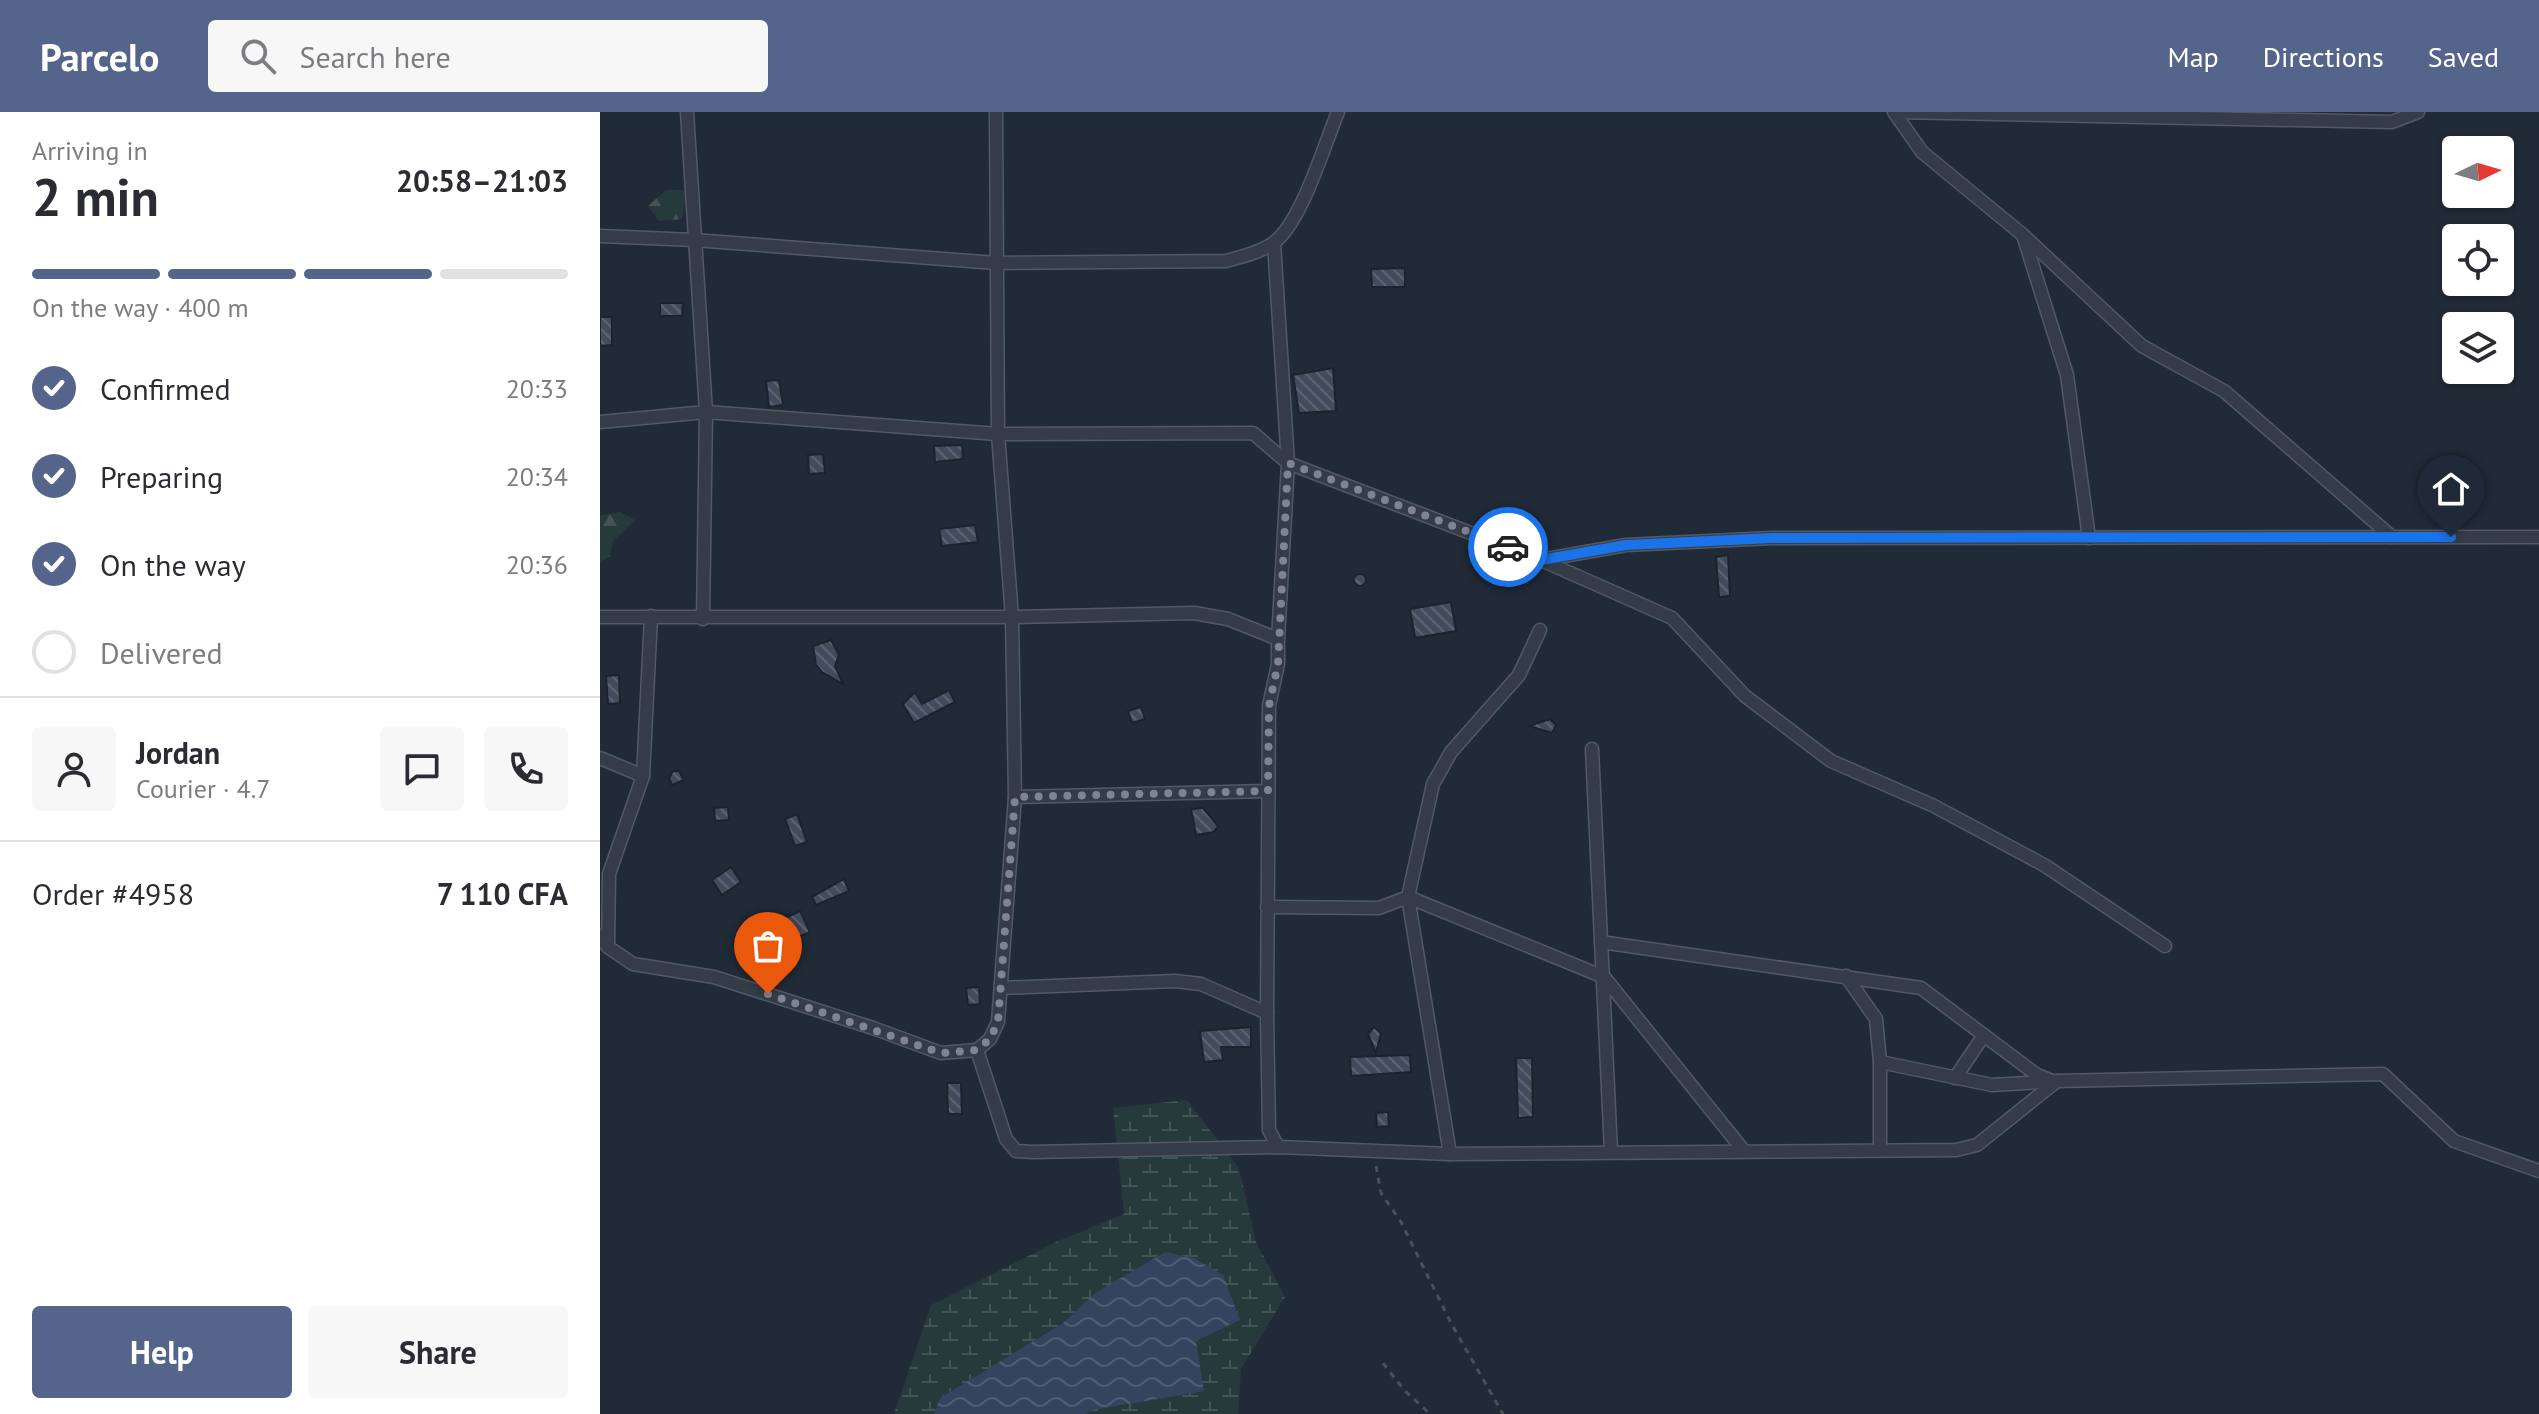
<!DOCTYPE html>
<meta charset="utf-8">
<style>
body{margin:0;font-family:"PT Sans",sans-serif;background:#f7f7f7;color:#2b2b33;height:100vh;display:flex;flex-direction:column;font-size:30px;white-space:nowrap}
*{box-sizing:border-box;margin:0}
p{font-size:26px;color:#7c7c81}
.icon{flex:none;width:44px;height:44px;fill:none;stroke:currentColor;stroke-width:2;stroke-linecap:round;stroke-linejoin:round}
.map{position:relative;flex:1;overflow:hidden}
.panel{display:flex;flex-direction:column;background:#fff;width:600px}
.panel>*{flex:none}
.needle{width:52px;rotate:85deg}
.tools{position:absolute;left:1842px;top:24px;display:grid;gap:16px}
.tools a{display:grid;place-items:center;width:72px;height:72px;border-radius:8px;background:#fff;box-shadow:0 2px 6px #0004;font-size:40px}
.pin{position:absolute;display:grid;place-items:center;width:68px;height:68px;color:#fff;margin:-82px -34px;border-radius:50% 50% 50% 0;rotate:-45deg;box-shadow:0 0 8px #0007}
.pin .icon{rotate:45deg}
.courier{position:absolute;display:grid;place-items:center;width:80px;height:80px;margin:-40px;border:6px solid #1a73e8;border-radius:50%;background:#fff;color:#222;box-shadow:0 2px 10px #0007}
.overview em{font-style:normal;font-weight:700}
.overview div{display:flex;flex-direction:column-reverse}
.overview{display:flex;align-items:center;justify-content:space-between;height:136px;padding:0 32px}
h1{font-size:52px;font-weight:700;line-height:60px}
.bar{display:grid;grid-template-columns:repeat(4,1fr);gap:12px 8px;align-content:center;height:96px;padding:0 32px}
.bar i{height:10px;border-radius:6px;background:#e1e1e2}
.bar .active{background:#54648a}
.bar p{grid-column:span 4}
.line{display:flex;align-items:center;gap:20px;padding:0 32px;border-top:2px solid #e1e1e2}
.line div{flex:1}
.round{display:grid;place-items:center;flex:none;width:84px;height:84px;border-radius:8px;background:#f7f7f7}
ol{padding:0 32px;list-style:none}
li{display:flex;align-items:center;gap:24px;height:88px}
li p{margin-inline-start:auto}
li .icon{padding:8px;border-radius:50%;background:#54648a;color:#fff;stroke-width:4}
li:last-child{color:#7c7c81}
li i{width:44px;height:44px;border:4px solid #e1e1e2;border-radius:50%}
.button{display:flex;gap:16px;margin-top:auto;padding:16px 32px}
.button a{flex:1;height:92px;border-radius:8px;background:#54648a;color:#fff;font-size:32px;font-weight:700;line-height:92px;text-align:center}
.button a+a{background:#f7f7f7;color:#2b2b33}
header{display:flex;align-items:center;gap:48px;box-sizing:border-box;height:112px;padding:0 40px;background:#54648a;color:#fff}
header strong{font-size:38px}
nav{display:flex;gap:44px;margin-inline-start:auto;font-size:28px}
.search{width:560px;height:72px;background:#f7f7f7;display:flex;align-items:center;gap:20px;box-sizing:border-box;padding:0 28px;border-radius:8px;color:#7c7c81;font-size:30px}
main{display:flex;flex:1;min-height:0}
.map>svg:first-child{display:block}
.forest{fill:url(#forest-firs)}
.wetland{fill:url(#wetland-marsh)}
.water{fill:url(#water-waves)}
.building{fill:url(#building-back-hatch);stroke:#1c232f;stroke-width:2}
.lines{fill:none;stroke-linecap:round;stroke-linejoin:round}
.street-casing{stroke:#525966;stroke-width:15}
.path{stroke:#435458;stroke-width:3;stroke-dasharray:6 6;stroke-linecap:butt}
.street{stroke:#353c48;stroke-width:12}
.done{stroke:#7d8593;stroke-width:8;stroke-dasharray:0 14.4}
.route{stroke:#1a73e8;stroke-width:10}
</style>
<header>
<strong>Parcelo</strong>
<div class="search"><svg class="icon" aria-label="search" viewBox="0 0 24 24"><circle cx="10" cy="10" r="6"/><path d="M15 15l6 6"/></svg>Search here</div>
<nav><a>Map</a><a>Directions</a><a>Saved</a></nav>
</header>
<main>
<section class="panel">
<div class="overview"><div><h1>2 min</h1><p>Arriving in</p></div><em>20:58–21:03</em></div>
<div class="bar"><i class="active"></i><i class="active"></i><i class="active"></i><i></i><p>On the way · 400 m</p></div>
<ol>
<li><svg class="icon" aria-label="check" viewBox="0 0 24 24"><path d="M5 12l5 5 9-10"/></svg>Confirmed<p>20:33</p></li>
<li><svg class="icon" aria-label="check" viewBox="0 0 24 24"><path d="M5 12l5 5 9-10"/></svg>Preparing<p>20:34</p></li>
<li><svg class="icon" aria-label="check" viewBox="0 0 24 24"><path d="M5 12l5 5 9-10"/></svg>On the way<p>20:36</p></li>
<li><i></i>Delivered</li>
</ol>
<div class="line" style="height:144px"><a class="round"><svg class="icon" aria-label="person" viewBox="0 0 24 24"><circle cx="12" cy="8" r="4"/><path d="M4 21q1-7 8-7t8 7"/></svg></a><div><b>Jordan</b><p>Courier · 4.7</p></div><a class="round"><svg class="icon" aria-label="chat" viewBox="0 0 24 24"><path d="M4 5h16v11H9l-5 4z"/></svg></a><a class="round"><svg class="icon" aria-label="phone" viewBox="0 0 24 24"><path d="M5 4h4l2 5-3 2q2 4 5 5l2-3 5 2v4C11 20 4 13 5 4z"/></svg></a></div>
<div class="line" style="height:104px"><div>Order #4958</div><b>7 110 CFA</b></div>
<div class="button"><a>Help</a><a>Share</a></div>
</section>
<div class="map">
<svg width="1939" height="1302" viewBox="0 0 1939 1302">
<defs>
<pattern id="forest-firs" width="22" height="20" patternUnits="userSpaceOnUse" patternTransform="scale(2)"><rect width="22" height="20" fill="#26393b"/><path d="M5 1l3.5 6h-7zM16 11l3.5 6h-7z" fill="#435356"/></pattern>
<pattern id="wetland-marsh" width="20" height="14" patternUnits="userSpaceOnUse" patternTransform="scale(2)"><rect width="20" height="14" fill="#26393b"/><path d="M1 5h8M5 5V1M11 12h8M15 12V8" fill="none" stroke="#435356"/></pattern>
<pattern id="water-waves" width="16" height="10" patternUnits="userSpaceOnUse" patternTransform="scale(2)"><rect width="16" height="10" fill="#35445e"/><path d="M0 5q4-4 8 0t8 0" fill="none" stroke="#505d73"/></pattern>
<pattern id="building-back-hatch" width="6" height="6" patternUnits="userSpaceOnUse" patternTransform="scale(2)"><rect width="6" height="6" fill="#424c5c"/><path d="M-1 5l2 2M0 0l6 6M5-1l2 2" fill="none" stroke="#5b6472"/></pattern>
</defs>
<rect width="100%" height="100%" fill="#212a37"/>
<g class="forest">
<polygon points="66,78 87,78 82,107 59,109 48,94"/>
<polygon points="20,400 35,408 13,429 10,444 0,451 0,404"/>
</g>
<polygon class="wetland" points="587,988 639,1056 656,1130 685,1185 641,1257 638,1302 484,1302 595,1229 639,1208 565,1140 495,1181 463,1211 340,1286 334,1302 294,1302 331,1193 456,1130 524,1102 513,996"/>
<polygon class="water" points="565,1140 594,1146 623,1163 640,1208 596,1229 604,1279 493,1298 484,1302 334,1302 340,1286 463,1211 495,1181"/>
<g class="building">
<polygon points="805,156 805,175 772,175 771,157"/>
<polygon points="60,191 83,191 82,204 60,204"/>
<polygon points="0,205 12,205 12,233 0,234"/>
<polygon points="733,256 736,299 699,301 693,263"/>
<polygon points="179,268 183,293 169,295 166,269"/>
<polygon points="362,333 363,347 335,350 334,334"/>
<polygon points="223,342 225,361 209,362 208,343"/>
<polygon points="375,413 378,430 342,434 339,417"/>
<polygon points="1128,443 1130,484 1119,485 1116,445"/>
<circle cx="760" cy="468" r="6"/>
<polygon points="851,490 856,519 815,526 810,497"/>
<polygon points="231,528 239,543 235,554 243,572 222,560 216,553 213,534"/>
<polygon points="19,563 20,591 8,592 6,564"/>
<polygon points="349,578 355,590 314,611 303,592 315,580 322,592"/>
<polygon points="541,595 545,607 532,611 528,599"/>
<polygon points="950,607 956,613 952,621 929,614"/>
<polygon points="73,659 79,659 84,668 72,673 69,666"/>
<polygon points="128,695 129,708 115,709 114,696"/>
<polygon points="603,696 618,714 614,720 596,723 591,697"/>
<polygon points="197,702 207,730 195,734 185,707"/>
<polygon points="131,755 141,770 122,783 112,768"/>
<polygon points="244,767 249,779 216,793 212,785"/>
<polygon points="200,799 210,820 190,829 181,808"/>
<polygon points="379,875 380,892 368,893 366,876"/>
<polygon points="651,915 651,935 621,935 623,948 604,950 600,919"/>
<polygon points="774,915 781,921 776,941 768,922"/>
<polygon points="810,943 811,960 751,964 750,945"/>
<polygon points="916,946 932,946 933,1005 918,1006"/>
<polygon points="347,971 361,971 362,1002 348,1002"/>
<polygon points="788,1000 789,1014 777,1015 776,1001"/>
</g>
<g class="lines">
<g class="street-casing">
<g id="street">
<polyline points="87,0 106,300 103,507"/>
<polyline points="1294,0 1322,40 1423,123 1467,263 1489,426"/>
<polyline points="1296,0 1792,10 1818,0"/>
<path d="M0 124 94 128 396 151 626 149C641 145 658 141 672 132 701 113 724 33 738 0"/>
<polyline points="1425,125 1542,234 1624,279 1792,425"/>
<polyline points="674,131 688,351 678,527"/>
<polyline points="0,310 106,300 398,322 653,321 688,351 941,448 1026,433 1172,426 1939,425"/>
<polyline points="941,448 1072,506 1145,584 1231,649 1334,694 1444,753 1565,834"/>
<polyline points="0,505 412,505 594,501 628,507 678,527 678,552 669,594 667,901 669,1018 678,1035"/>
<polyline points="992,637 1011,1040"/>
<polyline points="0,646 43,664"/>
<polyline points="415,685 668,679"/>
<polyline points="667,795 779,796 808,785 1004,865 1144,1039"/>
<polyline points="0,824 8,835 33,852 114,865 273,916 341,941 377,938 390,927 398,910 415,685 412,505 398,322 396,0"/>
<polyline points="1001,830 1321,876 1437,963 1450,968"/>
<polyline points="8,835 9,762 43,664 51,504"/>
<polyline points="1246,864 1276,907 1280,950 1280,1038"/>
<polyline points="401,876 575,869 601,872 667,901"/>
<polyline points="377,938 406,1027 416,1039 433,1040 678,1035 850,1042 1356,1038 1377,1033 1457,969"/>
<polyline points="1280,950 1392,973 1457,969 1783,962 1854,1029 1939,1059"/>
<polyline points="1355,966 1384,923"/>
<polyline points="850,1042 808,785 833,672 851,640 919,563 940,518"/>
</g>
</g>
<g class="path">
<polyline points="776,1054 781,1081 801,1110 852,1213 903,1302"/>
<polyline points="783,1251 804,1278 830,1302"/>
</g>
<use href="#street" class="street"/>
</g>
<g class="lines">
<polyline class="done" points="168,882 341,941 377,938 390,927 398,910 415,685 668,679 669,594 678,552 688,351 908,435"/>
<polyline class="route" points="908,435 941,448 1026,433 1172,426 1851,425"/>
</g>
</svg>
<div class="tools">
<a><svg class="needle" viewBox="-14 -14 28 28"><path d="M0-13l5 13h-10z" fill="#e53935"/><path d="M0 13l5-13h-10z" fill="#7c7c81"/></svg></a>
<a><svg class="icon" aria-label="locate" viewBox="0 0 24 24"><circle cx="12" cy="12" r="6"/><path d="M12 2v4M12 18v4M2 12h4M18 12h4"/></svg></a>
<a><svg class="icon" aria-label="layers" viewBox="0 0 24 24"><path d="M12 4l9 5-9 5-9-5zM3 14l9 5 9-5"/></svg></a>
</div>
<div class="pin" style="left:168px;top:882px;background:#ea580c"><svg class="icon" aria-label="bag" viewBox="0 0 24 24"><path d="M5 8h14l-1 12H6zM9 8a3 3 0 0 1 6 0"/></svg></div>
<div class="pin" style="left:1851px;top:425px;background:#1f2937"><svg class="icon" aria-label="home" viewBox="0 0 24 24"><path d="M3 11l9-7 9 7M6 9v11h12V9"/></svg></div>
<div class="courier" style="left:908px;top:435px"><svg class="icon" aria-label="car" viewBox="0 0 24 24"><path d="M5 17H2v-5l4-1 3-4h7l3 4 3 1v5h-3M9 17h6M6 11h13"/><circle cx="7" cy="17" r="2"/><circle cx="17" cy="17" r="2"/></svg></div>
</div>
</main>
